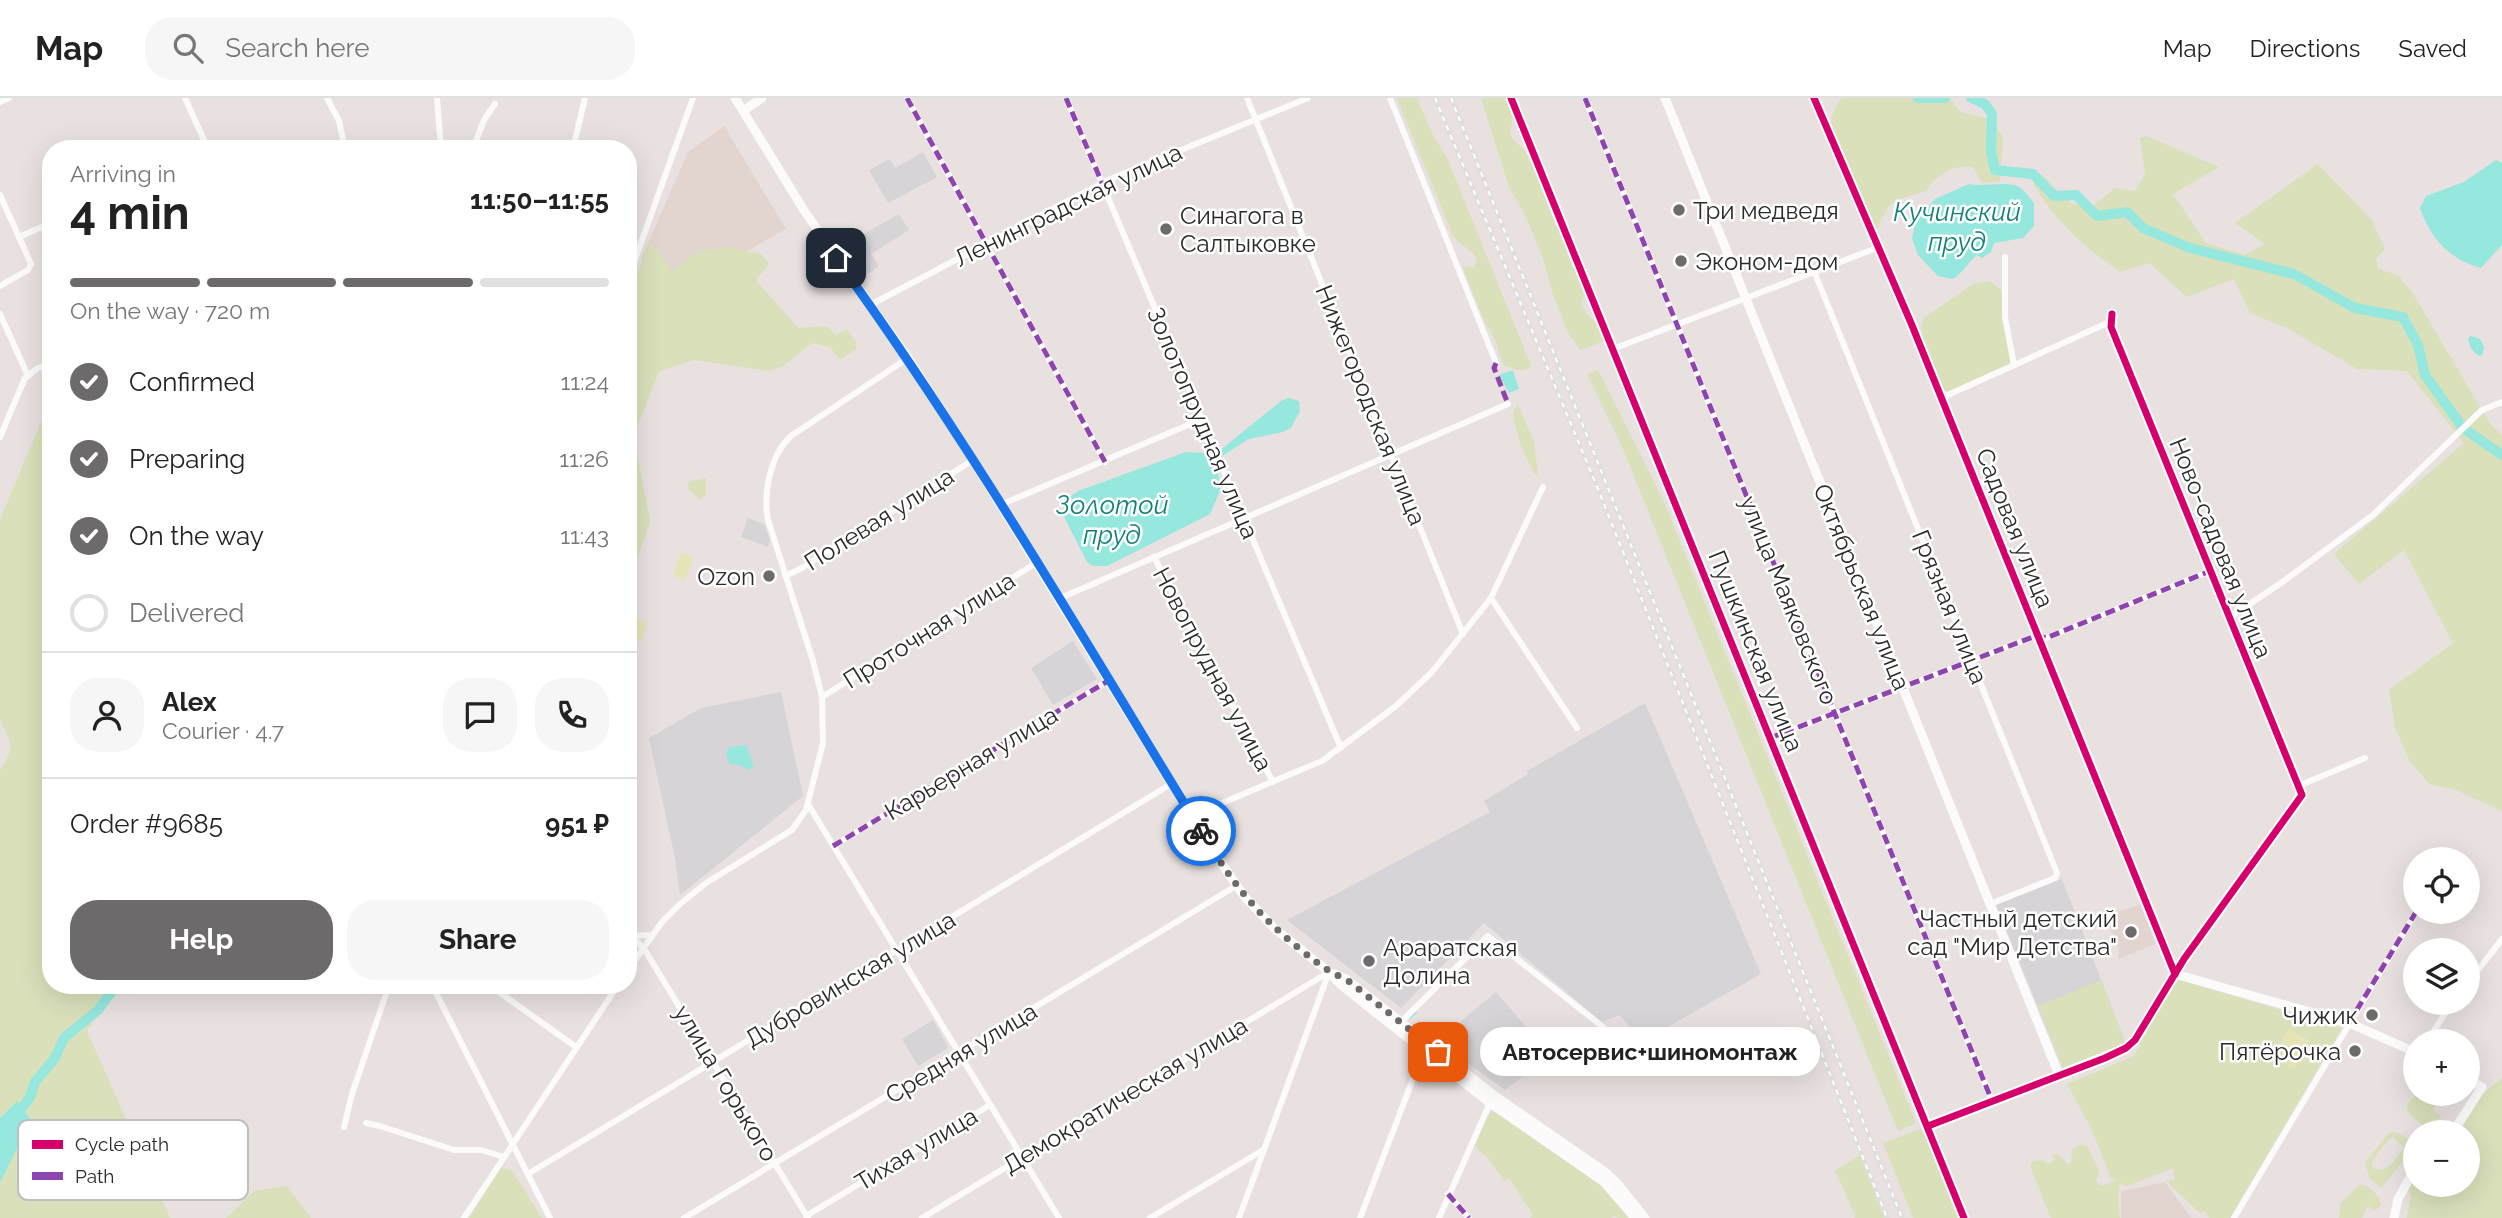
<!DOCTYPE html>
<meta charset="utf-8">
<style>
body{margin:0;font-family:Raleway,sans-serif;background:#f6f6f6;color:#222;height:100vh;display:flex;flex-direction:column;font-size:26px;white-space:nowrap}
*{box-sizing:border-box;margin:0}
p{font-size:23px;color:#767676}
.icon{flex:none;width:38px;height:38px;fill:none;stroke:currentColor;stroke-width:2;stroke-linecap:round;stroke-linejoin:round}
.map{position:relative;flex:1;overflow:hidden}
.drawer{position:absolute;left:42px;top:42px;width:595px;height:854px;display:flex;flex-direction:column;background:#fff;border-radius:28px;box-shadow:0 7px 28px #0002}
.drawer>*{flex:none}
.tools{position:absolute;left:2403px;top:749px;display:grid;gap:14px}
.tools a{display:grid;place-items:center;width:77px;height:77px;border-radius:50%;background:#fff;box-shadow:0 7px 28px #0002;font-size:35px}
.pin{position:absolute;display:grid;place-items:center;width:60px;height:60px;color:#fff;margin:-30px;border-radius:14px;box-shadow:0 4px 10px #0006}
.courier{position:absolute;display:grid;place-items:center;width:70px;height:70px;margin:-35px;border:5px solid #1a73e8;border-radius:50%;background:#fff;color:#222;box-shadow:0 2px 9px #0007}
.bubble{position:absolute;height:49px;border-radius:24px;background:#fff;box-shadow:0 7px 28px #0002;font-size:23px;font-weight:700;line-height:49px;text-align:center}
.head em{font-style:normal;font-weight:700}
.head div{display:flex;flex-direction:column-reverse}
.head{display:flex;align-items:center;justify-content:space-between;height:119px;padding:0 28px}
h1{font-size:46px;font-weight:700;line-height:52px}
.bar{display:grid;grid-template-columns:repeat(4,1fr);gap:10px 7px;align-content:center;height:84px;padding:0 28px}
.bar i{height:9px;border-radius:5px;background:#e0e0e0}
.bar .selected{background:#6c6a6a}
.bar p{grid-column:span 4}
.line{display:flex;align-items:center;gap:18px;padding:0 28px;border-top:2px solid #e0e0e0}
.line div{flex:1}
.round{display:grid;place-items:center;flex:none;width:74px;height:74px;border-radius:28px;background:#f6f6f6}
ol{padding:0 28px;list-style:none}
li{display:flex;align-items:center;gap:21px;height:77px}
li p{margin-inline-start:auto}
li .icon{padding:7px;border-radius:50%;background:#6c6a6a;color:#fff;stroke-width:4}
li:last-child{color:#767676}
li i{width:38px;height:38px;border:4px solid #e0e0e0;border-radius:50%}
.primary-button{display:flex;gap:14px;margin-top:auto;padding:14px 28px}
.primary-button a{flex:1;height:80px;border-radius:28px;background:#6c6a6a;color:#fff;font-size:28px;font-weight:700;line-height:80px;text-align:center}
.primary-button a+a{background:#f6f6f6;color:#222}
header{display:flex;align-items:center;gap:42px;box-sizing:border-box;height:98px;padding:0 35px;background:#fff;border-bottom:2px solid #e0e0e0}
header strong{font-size:33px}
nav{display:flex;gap:38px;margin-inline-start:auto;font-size:24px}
.search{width:490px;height:63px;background:#f6f6f6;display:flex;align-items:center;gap:18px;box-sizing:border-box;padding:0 24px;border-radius:28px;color:#767676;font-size:26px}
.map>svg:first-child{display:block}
.industrial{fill:#d6d4d7}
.education{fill:#e2d4ce}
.green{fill:#d9e0ba;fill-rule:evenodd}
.pitch{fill:#e5e4b7}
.water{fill:#96e7de}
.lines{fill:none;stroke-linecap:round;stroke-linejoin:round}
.stream{stroke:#96e7de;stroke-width:2}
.river{stroke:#96e7de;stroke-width:10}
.street{stroke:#fcfafa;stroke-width:6}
.secondary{stroke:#fcfafa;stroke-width:9}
.rail-casing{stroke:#dedede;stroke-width:4.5}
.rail{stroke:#fff;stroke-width:2;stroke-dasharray:5;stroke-linecap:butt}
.quiet{stroke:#8e44ad;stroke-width:5;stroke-dasharray:10 5;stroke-linecap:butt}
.cycleway-casing{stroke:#fff;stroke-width:11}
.cycleway{stroke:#d6006c;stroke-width:7}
.done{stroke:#6c6a6a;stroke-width:7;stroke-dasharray:0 12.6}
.route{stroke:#1a73e8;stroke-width:9}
.poi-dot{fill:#6c6a6a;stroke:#fff;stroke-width:2.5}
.labels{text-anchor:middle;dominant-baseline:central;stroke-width:5;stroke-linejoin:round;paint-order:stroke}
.street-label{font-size:24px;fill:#2a2a2a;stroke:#fff}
.poi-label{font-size:24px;fill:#2a2a2a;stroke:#fff;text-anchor:start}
.water-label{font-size:26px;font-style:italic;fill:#12817e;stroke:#fff}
.key{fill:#fff;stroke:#bfbfbf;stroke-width:2}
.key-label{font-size:19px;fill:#2a2a2a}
</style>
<header>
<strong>Map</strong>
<div class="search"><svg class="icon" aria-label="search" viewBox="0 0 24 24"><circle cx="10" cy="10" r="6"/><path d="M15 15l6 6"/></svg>Search here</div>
<nav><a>Map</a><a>Directions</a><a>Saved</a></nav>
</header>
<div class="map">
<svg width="2502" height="1120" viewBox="0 0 2502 1120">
<rect width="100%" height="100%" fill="#e8e1e0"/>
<g class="industrial">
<polygon points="923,54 937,79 888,105 869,72 890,61 895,70"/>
<polygon points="899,116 909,132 871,156 879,168 861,180 839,150"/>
<polygon points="748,420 764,426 770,442 768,449 741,439"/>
<polygon points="1073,543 1097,581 1053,607 1031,570"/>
<polygon points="781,594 803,698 680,797 675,760 649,640 701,610"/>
<polygon points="1645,605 1761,876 1641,944 1620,917 1602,924 1484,825 1401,910 1287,822 1490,714 1484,703 1528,676 1527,673"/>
<polygon points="2062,781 2126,946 2063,970 1996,807"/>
<polygon points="1496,894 1550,957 1505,992 1437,943"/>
<polygon points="933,922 948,950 918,968 902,941"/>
</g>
<g class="education">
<polygon points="724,28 786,131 675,194 641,161 688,54"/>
<polygon points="2140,807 2156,846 2118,861 2119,854 2108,823 2110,816"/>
<polygon points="2165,1084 2191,1120 2121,1120 2121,1093"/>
</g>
<g class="green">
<path d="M1397 0H1417L1432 35 1448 62 1530 265 1531 268C1524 276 1511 271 1503 266L1496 244 1484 222 1464 173 1465 168 1474 170 1477 160C1471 150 1459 147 1453 138Z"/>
<path d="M1481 0H1506L1513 18 1510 35 1512 40 1524 52 1535 72 1555 127 1562 133 1578 179 1586 194 1581 205C1586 220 1598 222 1605 238L1604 243 1580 252 1568 234 1553 197 1542 157 1525 117 1509 89Z"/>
<path d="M1842 0H1950L1960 14 1986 20 2003 38 2000 83 1982 85 1973 69C1952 66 1937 77 1926 93 1893 104 1891 98 1877 132 1868 113 1830 41 1831 25 1832 16 1836 7 1842 0Z"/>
<path d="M2146 38 2219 69 2173 96 2206 145 2245 157 2265 146 2235 125 2318 66 2371 121 2385 151 2376 161 2378 171 2398 177 2412 194 2489 324 2502 338V713L2456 692 2429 686 2409 662 2395 629 2389 592 2453 545 2404 452 2359 486 2334 456 2464 345 2407 273 2357 271 2287 230 2250 215 2234 181 2187 199 2149 165 2120 174C2081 146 2059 127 2033 86L2042 77 2072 106 2094 107 2115 90 2135 93 2145 76 2140 40Z"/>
<polygon points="650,144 673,173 698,153 724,149 761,156 769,166 756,182 798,230 827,228 836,237 847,231 856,244 856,251 840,262 830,249 812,245 783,268 769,273 694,262 659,273 634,337 650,424 628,488 628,198"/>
<polygon points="1989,183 2001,192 2014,267 1948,294 1942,291 1924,247 1921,230 1924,220 1973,186"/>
<polygon points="1598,272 1665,406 1916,1025 1898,1033 1621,346 1587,276"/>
<path d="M51 300V887H127L100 913 87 933 170 1120H0V1085L31 1022 17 1003 0 1020V672C17 647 11 647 0 621V422Z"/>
<path d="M1518 306 1534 344 1538 377 1535 376C1524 359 1515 333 1513 314Z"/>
<polygon points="706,380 706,396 700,402 687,390 690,383"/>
<polygon points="2176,881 2342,930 2230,1120 2209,1120 2205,1113 2200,1115 2166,1083 2175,1082 2173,1070 2127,1088 2120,1085 2118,1101 2120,1120 2051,1120 2030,1068 2033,1063 2043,1062 2048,1066 2054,1062 2053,1057 2058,1056 2069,1067 2073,1061 2071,1057 2073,1050 2082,1046 2088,1049 2099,1073 2096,1083 2101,1088 2115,1083 2111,1080 2091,1030 2067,986 2132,959 2140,949 2138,944"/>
<polygon points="2101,882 2126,946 2063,970 2038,908"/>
<polygon points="2502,980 2502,1120 2407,1120 2411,1098 2408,1092 2415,1081 2415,1087 2468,1087 2468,1034 2457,1034 2480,998"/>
<polygon points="2416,996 2458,996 2450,1008 2440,1000 2433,1012 2441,1019 2434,1027 2429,1029 2421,1026 2407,1013 2408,1005"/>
<polygon points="1494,1012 1593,1077 1633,1120 1617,1120 1615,1118 1611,1120 1530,1120 1533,1117 1509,1080 1504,1083 1489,1061 1478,1052 1475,1046 1489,1015"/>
<polygon points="1925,1029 1961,1120 1913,1120 1883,1045"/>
<path d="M2393 1034C2401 1035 2412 1042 2413 1050L2382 1090 2370 1081 2365 1065 2387 1037ZM2392 1039 2404 1049C2394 1062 2388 1078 2372 1069V1065L2384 1047Z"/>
<polygon points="1860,1057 1884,1120 1854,1120 1856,1119 1835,1073"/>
<polygon points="501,1070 512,1072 542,1120 469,1120"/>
<path d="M2360 1086C2369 1087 2381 1098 2381 1107L2375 1113 2368 1108 2362 1120H2339L2340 1106Z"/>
<polygon points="287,1088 311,1120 226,1120 254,1093"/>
</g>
<g class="pitch">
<polygon points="681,454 694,459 685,482 673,478"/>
<polygon points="628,519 647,524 642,543 628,539"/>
<polygon points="2289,931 2310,943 2294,971 2273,958"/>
</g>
<g class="water">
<path d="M2496 62 2502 65V147L2481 170C2450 162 2430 140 2420 110L2426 98 2464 84Z"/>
<path d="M1969 86C1984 89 2007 83 2017 88 2023 90 2029 99 2034 105V128L2023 140 1994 145 1991 154 1982 160 1977 157C1967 165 1963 175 1953 181L1938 178 1918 157 1912 140 1916 123 1935 101Z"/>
<path d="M2471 238 2480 241 2484 249 2483 256 2480 258C2473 255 2469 248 2468 240Z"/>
<polygon points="1510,273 1513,273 1519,291 1509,295 1499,277"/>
<path d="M1289 300 1299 303 1300 313 1291 330 1283 334 1249 341 1216 362 1221 391 1210 416 1107 468H1093L1087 464 1063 417C1062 405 1068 400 1078 393L1186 354 1206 355 1213 358 1281 303Z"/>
<polygon points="743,647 747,648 754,669 748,672 740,667 730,666 726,657 728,650"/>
<polygon points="17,1003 31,1022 0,1085 0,1020"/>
</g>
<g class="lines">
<polyline class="stream" points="1410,920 1416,914"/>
<g class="river">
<polyline points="1918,0 1945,0"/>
<polyline points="1971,0 1985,6 1992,16 1991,54 1995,72 2033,76 2054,98 2076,97 2097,118 2127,114 2143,130 2190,150 2294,176 2355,210 2403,219 2418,247 2425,277 2463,330 2502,357"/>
<polyline points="0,1038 29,1001 35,984 55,960 64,940 98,912 116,887"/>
</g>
<g class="street">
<polyline points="185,0 208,51"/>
<polyline points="327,0 339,23 345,51"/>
<polyline points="437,0 441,51"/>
<polyline points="907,0 1105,364"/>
<polyline points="1066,0 1341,650"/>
<polyline points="1247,0 1463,536"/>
<polyline points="1390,0 1496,265"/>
<polyline points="1511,0 1928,1028"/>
<polyline points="1585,0 1992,1003"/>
<polyline points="0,4 9,0"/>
<polyline points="473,51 484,22 495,6"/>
<polyline points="573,51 585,0"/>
<polyline points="0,97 19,139"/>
<polyline points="2005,159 2005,219 2014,267"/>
<polyline points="1814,173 2057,775 2055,780 1990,806"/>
<polyline points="628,181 693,0"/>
<polyline points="0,188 28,172 31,166 19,139 51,125"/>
<polyline points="870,207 1108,82 1308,0"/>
<polyline points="0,216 28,278"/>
<polyline points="2112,216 2111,229 2302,697 2175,876"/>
<polyline points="1613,251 1879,149"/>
<polyline points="1941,300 2112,223"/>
<polyline points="0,339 25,280 38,270 51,265"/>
<polyline points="1000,407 1202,321"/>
<polyline points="1154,459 1273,684"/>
<polyline points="785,478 802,470 973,362"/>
<polyline points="1491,500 1577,630"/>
<polyline points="1058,501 1508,306"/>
<polyline points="2229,520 2281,485 2373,417 2482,312 2502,304"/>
<polyline points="822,599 1036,465"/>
<polyline points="1770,640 2038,537 2046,540 2210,473"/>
<polyline points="2298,688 2365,660"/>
<polyline points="808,706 1059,1120"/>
<polyline points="1191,718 1322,663 1396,608 1432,574 1491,500 1543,389"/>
<polyline points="833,748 1108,583"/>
<polyline points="2447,761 2450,757"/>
<polyline points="628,838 652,837"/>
<polyline points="633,839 646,854 808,1120"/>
<path d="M628 872 662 824 680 806 706 785 792 732 806 712 823 645 822 599 813 563 768 422C763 395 770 357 791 338L908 260"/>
<polyline points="2468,885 2502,841"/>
<polyline points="432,887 550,1120"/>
<polyline points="489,887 576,949"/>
<polyline points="1401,924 1488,838 1603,929"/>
<polyline points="2427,943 2452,905"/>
<polyline points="366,1025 380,1028 454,1052 481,1052 504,1059"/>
<polyline points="344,1029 352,996 389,887"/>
<polyline points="528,1076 1171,686"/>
<polyline points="1448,1096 1469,1120"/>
<polyline points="806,1118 990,1007"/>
<polyline points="464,1120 618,887"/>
<polyline points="684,1120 1236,788"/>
<polyline points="922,1120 1329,874"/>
<polyline points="1150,1120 1263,1052"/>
<polyline points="1239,1120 1329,874"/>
<polyline points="1360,1120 1424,952"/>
<polyline points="1439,1120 1490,1005"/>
<polyline points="2234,1120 2416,814"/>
</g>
<g class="secondary">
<polyline points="735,0 805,114 908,260 973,362 1213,753 1244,798 1274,830 1329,874 1341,887 1490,1005 1604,1084 1635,1120"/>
<polyline points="1665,0 2059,977"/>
<polyline points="1814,0 1911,225 2175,876"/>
<polyline points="743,13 762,0"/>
<polyline points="1334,876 1346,881 1495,998 1605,1074 1617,1085 1645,1120"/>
<polyline points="2175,876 2349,925 2415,954"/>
<polyline points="2453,1034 2482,989 2468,982"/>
<polyline points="1964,1120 1928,1028 2126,950 2135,942 2175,876"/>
<polyline points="2394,1120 2398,1101 2415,1071"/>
</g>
<g class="rail-casing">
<g id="rail">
<polyline points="1435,0 1598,391 1887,1120"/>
<polyline points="1451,0 1902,1120"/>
</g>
</g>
<use href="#rail" class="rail"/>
<g class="quiet">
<polyline points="907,0 1105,364"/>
<polyline points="1066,0 1102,85"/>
<polyline points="1585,0 1992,1003"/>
<polyline points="1496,265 1494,270 1508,306"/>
<polyline points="1770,640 2038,537 2046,540 2210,473"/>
<polyline points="833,748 1108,583"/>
<polyline points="2447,761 2450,757"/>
<polyline points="2349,925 2416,814"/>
<polyline points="1448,1096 1469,1120"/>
</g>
<g class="cycleway-casing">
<g id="cycleway">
<polyline points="1511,0 1964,1120"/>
<polyline points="1814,0 1911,225 2175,876"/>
<polyline points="1928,1028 2105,960 2126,950 2135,942 2184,861 2302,697 2111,229 2112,216"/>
</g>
</g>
<use href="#cycleway" class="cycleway"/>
</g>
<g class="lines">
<path class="done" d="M1201 733C1231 783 1255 815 1301 852 1316 864 1328 874 1346 881L1438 954"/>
<path class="route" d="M836 160C969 343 1083 540 1201 733"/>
</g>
<g class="poi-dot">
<circle cx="1679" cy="112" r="7"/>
<circle cx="1166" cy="131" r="7"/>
<circle cx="1681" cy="163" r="7"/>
<circle cx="769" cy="478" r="7"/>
<circle cx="2131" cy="834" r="7"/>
<circle cx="1369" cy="863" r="7"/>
<circle cx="2372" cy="917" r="7"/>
<circle cx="2355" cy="953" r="7"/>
</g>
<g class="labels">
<g class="street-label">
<text transform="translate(1068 107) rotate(-26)">Ленинградская улица</text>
<text transform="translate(1371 307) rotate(68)">Нижегородская улица</text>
<text transform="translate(1203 325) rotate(67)">Золотопрудная улица</text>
<text transform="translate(879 421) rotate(-32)">Полевая улица</text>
<text transform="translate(2015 430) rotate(68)">Садовая улица</text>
<text transform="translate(2221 450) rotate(68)">Ново-садовая улица</text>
<text transform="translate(1862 489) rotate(68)">Октябрьская улица</text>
<text transform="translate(1789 502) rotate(68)">улица Маяковского</text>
<text transform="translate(1950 509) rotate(68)">Грязная улица</text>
<text transform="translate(929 532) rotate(-32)">Проточная улица</text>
<text transform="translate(1756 553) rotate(68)">Пушкинская улица</text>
<text transform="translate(1213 571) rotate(62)">Новопрудная улица</text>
<text transform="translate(971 665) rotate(-31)">Карьерная улица</text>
<text transform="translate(850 881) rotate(-31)">Дубровинская улица</text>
<text transform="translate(961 955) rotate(-31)">Средняя улица</text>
<text transform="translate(726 985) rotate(59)">улица Горького</text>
<text transform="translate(1125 997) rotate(-31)">Демократическая улица</text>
<text transform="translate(916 1051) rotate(-31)">Тихая улица</text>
</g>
<g class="poi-label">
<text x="1693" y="112">Три медведя</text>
<text x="1180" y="117">Синагога в<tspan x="1180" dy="28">Салтыковке</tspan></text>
<text x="1695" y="163">Эконом-дом</text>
<text x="755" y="478" text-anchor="end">Ozon</text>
<text x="2117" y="820" text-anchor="end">Частный детский<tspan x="2117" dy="28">сад "Мир Детства"</tspan></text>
<text x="1383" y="849">Араратская<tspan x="1383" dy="28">Долина</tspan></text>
<text x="2358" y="917" text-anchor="end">Чижик</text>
<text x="2341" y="953" text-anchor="end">Пятёрочка</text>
</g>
<g class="water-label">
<text x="1957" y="114">Кучинский<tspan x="1957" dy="30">пруд</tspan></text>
<text x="1112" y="407">Золотой<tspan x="1112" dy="30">пруд</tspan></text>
</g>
</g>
<rect x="18" y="1022" width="230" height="80" rx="10" class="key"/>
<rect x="32" y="1042" width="31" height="9" fill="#d6006c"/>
<rect x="32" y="1074" width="31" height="8" fill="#8e44ad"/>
<g class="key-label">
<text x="75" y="1053">Cycle path</text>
<text x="75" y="1085">Path</text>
</g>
</svg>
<div class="tools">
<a><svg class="icon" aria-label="locate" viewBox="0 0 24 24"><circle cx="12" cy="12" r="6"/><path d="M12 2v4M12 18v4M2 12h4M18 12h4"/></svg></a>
<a><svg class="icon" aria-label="layers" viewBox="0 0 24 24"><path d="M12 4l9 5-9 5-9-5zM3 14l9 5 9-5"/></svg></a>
<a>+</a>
<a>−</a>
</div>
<div class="pin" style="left:1438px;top:954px;background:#ea580c"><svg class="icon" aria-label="bag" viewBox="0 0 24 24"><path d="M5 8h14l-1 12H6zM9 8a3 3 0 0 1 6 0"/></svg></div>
<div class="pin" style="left:836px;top:160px;background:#1f2937"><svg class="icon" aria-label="home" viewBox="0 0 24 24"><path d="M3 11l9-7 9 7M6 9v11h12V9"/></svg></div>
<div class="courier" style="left:1201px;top:733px"><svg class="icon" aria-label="bike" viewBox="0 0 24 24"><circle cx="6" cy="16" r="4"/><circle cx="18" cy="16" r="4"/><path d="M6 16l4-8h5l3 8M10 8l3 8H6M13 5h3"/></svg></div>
<div class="bubble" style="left:1480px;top:929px;width:340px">Автосервис+шиномонтаж</div>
<section class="drawer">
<div class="head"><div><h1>4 min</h1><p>Arriving in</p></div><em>11:50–11:55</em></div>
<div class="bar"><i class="selected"></i><i class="selected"></i><i class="selected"></i><i></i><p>On the way · 720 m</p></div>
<ol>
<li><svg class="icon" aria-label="check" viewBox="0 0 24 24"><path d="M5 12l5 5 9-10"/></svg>Confirmed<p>11:24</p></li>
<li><svg class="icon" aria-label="check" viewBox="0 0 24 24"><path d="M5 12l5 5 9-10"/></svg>Preparing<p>11:26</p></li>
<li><svg class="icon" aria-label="check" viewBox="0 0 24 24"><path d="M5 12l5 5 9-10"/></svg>On the way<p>11:43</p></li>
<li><i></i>Delivered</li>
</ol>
<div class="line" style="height:126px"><a class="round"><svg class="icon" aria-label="person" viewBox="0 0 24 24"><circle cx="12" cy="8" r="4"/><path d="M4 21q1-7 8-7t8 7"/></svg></a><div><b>Alex</b><p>Courier · 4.7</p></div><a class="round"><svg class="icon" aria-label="chat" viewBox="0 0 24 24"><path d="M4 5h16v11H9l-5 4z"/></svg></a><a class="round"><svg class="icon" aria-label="phone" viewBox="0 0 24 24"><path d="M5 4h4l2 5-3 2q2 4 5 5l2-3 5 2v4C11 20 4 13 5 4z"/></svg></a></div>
<div class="line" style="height:91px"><div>Order #9685</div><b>951 ₽</b></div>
<div class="primary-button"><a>Help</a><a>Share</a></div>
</section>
</div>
